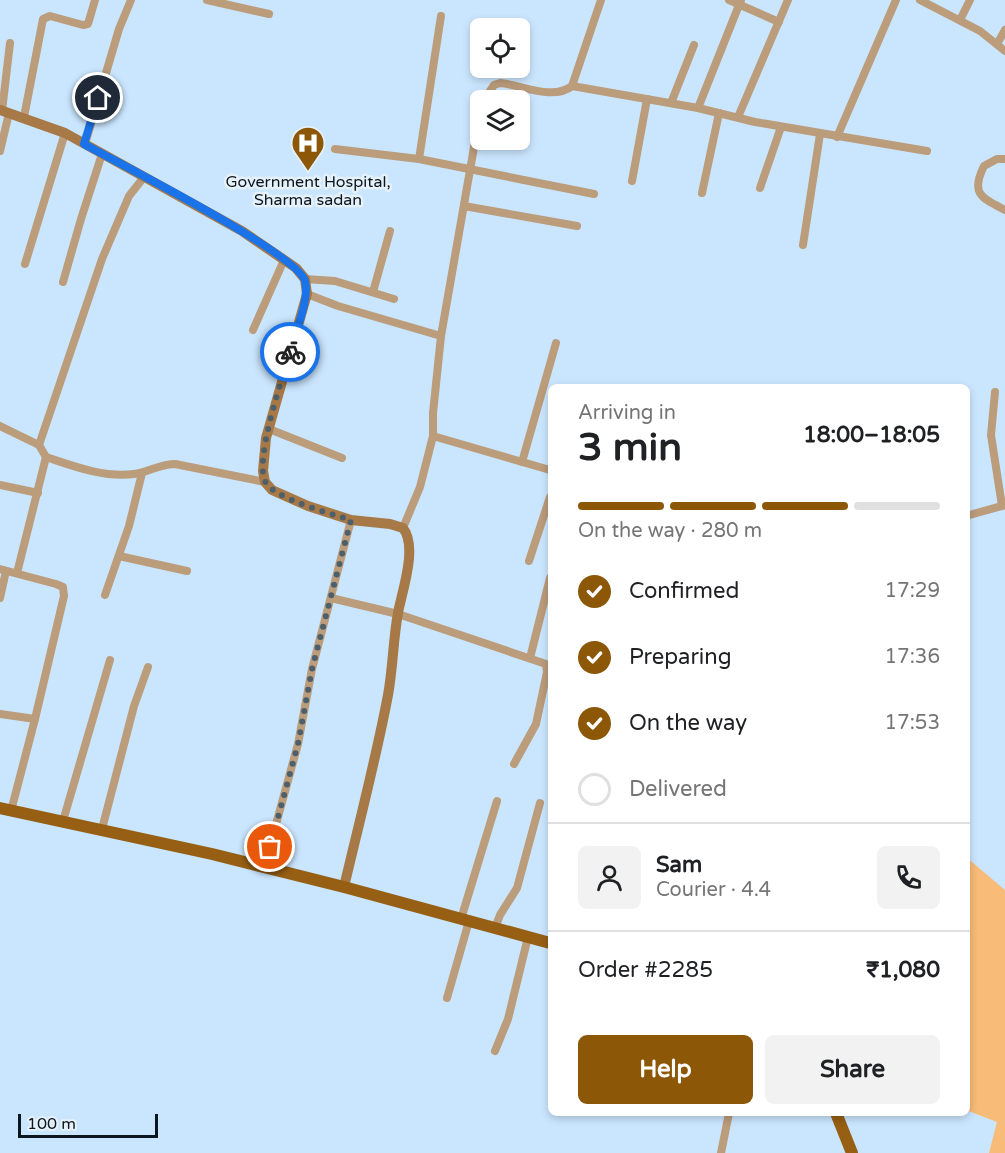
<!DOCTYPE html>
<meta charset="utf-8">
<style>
body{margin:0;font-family:"Varela Round",sans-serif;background:#f2f2f2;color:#202124;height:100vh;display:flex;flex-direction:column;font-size:22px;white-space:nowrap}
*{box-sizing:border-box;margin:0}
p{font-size:20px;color:#757577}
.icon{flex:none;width:33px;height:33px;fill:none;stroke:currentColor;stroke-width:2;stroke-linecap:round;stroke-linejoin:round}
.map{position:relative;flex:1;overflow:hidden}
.side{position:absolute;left:548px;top:384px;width:422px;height:732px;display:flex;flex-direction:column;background:#fff;border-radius:9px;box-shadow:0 3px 9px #0003}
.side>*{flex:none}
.controls{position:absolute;left:470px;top:18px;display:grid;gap:12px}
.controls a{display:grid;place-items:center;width:60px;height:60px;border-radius:9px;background:#fff;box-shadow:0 3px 9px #0003;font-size:30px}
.scale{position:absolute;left:18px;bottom:15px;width:140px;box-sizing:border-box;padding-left:6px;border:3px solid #0c161e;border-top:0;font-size:16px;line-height:21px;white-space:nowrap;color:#0c161e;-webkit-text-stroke:4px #e6f1fa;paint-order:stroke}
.pin{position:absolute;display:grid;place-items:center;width:51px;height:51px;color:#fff;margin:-26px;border:3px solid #fff;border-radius:50%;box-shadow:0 2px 6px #0007}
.courier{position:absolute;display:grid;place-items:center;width:60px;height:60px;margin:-30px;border:4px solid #1a73e8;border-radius:50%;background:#fff;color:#222;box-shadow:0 2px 8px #0007}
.summary em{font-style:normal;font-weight:800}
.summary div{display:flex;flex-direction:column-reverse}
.summary{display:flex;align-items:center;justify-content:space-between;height:102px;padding:0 30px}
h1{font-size:39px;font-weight:800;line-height:45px}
.bar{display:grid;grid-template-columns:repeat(4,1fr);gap:9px 6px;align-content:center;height:72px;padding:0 30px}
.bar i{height:8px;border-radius:4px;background:#e0e0e0}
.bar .current{background:#8d5708}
.bar p{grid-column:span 4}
.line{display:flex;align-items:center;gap:15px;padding:0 30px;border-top:2px solid #e0e0e0}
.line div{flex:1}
.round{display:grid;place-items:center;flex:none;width:63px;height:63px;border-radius:9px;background:#f2f2f2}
ol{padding:0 30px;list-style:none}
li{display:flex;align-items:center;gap:18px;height:66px}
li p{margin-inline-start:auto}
li .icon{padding:6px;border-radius:50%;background:#8d5708;color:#fff;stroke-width:4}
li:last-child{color:#757577}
li i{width:33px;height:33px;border:3px solid #e0e0e0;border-radius:50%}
.button{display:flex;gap:12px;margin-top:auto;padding:12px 30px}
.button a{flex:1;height:69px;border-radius:9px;background:#8d5708;color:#fff;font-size:24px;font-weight:800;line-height:69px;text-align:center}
.button a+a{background:#f2f2f2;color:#202124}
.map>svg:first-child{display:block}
.green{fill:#f8bb78}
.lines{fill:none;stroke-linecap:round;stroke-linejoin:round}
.street{stroke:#bb9c7b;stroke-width:8}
.secondary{stroke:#a67946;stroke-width:10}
.primary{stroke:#965f13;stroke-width:12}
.done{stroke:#4e5f6c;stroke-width:6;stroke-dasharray:0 10.8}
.route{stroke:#1a73e8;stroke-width:8}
.labels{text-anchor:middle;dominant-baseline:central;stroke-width:5;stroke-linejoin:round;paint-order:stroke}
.poi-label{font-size:16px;fill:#0c161e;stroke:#e6f1fa}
</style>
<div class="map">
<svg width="1005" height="1153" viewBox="0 0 1005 1153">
<rect width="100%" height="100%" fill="#cae6fe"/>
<polygon class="green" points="966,857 1005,890 1005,1153 989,1153 997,1122 966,1110"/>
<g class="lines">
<g class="street">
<polyline points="207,0 269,14"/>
<polyline points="729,0 779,22"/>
<polyline points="920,0 980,31 1005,51"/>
<polyline points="960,20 970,0"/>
<polyline points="997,44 1005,30"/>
<polyline points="572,86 698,108 755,122 927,151"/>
<path d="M484 100 494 85 500 83C522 85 553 101 572 86L601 0"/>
<polyline points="671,103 694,45"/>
<polyline points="698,108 741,0"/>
<polyline points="2,111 10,43"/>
<polyline points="24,117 43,19 50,16 83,25 88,24 95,0"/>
<polyline points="738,117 788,0"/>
<polyline points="837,137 896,0"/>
<polyline points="85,144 119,29 131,0"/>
<polyline points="335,149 419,159 594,194"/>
<polyline points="0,151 9,113"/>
<polyline points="419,159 441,16"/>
<path d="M1005 159H997L984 166C970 194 982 198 1005 210"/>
<polyline points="632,181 647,99"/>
<polyline points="760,188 781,127"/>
<polyline points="702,193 719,113"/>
<polyline points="464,206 577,226"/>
<polyline points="803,245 820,134"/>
<polyline points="25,264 65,133"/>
<polyline points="305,279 335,281 394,299"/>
<polyline points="63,282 81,219 102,154"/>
<polyline points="373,292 390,231"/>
<polyline points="307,294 338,306 441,336"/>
<polyline points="253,330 284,260"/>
<polyline points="995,392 991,435 1002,506"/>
<path d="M0 426 39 445 46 457C73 466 104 478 134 474 149 472 160 464 175 464L265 482"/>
<polyline points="269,429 342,458"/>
<polyline points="433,436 550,470"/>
<polyline points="39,445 102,259 129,196 144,177"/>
<polyline points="522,462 556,343"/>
<polyline points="0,485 38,493"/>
<polyline points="966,516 1005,505"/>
<polyline points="403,528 420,487 433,436 433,413 441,336 480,113"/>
<polyline points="119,556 187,571"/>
<polyline points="529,561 550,497"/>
<polyline points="0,569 56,584 63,587 64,596 35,719 11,811"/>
<polyline points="17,573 46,457"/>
<polyline points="105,595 129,526 142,473"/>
<polyline points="0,598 6,571"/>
<polyline points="331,598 398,614 546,664 547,672 536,724 514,764"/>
<polyline points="530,658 550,578"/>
<polyline points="0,714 35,719"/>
<polyline points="63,821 110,660"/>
<polyline points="102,829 134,706 148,667"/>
<polyline points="264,868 298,744 312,669 351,520"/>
<polyline points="461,919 497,801"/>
<polyline points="495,928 500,915 517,888 540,803"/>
<polyline points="447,998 469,921"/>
<polyline points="495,1051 508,1019 528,937"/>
<polyline points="721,1153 729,1113"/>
</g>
<path class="secondary" d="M0 110 65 133 242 231 296 268 305 279 307 294 266 438 263 471 265 482 272 490 308 506 351 520 390 524 403 528C418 547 402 591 398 613 393 640 393 668 388 695 376 759 359 823 344 887"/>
<g class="primary">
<polyline points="0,808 212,854 344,887 550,943"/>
<polyline points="836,1113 852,1153"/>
</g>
</g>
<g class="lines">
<path class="done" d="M270 847 298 744 312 669 351 520C332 514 276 499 266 483 253 462 283 377 290 352"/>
<path class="route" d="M98 98 84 144C118 163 298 254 305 281 310 299 295 333 290 352"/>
</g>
<defs>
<g id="hospital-pin" transform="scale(1.725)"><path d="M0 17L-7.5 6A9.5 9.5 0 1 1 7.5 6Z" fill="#8d5708" stroke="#e6f1fa"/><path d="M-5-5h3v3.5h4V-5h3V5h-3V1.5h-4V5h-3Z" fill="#fff"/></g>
</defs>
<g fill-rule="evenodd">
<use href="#hospital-pin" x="308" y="143"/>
</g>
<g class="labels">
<g class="poi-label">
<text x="308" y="182">Government Hospital,<tspan x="308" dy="18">Sharma sadan</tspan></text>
</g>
</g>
</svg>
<div class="controls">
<a><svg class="icon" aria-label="locate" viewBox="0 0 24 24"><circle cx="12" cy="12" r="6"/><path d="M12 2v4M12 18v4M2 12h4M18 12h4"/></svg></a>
<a><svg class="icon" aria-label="layers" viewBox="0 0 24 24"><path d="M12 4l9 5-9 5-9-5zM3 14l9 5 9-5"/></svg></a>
</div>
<div class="scale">100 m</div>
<div class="pin" style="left:270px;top:847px;background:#ea580c"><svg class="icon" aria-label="bag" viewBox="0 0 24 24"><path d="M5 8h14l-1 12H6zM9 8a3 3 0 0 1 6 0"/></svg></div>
<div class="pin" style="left:98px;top:98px;background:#1f2937"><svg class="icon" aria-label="home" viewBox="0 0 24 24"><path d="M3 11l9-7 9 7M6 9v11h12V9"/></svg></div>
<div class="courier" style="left:290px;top:352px"><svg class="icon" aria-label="bike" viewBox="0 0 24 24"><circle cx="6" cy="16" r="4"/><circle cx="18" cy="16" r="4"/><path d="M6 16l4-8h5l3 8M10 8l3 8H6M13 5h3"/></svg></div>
<section class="side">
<div class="summary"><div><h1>3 min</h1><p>Arriving in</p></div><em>18:00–18:05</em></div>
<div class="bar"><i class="current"></i><i class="current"></i><i class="current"></i><i></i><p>On the way · 280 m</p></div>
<ol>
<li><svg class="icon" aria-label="check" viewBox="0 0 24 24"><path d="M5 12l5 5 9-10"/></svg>Confirmed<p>17:29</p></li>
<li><svg class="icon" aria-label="check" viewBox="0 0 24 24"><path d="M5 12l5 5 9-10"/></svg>Preparing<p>17:36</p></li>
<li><svg class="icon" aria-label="check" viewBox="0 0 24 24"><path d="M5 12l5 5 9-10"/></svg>On the way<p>17:53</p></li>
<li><i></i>Delivered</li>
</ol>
<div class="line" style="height:108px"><a class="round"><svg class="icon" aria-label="person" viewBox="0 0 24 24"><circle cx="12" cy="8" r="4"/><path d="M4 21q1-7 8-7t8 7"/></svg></a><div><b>Sam</b><p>Courier · 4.4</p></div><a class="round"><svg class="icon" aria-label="phone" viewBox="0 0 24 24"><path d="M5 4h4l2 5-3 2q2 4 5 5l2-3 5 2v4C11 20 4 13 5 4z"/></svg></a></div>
<div class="line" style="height:78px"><div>Order #2285</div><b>₹1,080</b></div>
<div class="button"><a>Help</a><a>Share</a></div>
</section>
</div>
